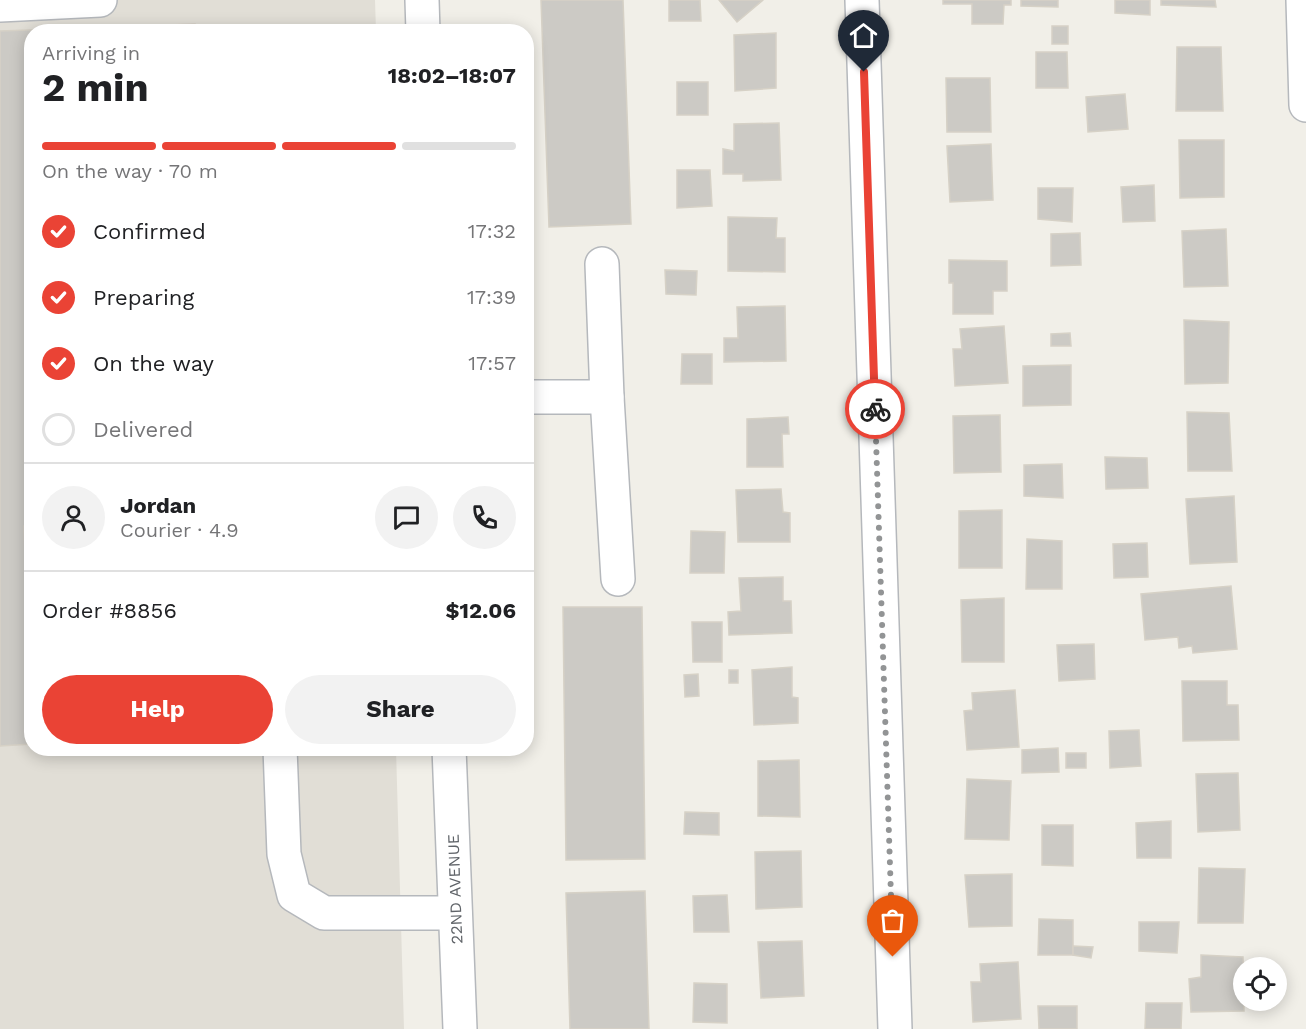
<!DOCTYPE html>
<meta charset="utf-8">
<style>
body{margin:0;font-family:"Work Sans",sans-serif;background:#f2f2f2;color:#202124;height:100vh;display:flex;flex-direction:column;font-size:22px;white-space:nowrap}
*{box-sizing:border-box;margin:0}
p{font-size:20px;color:#757577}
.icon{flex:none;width:33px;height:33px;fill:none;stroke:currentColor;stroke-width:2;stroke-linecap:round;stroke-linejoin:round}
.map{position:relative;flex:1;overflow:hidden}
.panel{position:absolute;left:24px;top:24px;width:510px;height:732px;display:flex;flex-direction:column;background:#fff;border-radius:24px;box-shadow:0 3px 15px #0003}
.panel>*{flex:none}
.fabs{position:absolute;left:1233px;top:957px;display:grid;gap:12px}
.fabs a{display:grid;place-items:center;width:54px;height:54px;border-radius:50%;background:#fff;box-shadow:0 3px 15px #0003;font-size:30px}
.pin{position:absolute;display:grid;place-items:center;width:51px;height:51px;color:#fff;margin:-62px -26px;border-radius:50% 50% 50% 0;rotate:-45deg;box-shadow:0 0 6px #0007}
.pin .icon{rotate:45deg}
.courier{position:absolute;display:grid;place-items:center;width:60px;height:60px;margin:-30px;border:4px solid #ea4335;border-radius:50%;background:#fff;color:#222;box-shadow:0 2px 8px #0007}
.head em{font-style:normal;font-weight:700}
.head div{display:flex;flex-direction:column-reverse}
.head{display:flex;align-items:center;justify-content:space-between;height:102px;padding:0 18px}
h1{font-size:39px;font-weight:700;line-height:45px}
.bar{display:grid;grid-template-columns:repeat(4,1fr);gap:9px 6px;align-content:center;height:72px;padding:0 18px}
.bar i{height:8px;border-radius:4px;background:#e0e0e0}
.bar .selected{background:#ea4335}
.bar p{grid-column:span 4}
.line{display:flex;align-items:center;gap:15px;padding:0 18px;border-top:2px solid #e0e0e0}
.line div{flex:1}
.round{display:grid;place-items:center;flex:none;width:63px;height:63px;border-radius:32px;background:#f2f2f2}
ol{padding:0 18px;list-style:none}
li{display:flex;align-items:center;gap:18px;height:66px}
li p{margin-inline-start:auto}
li .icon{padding:6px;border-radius:50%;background:#ea4335;color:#fff;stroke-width:4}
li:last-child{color:#757577}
li i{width:33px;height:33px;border:3px solid #e0e0e0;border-radius:50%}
.action{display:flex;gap:12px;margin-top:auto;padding:12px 18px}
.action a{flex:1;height:69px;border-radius:36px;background:#ea4335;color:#fff;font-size:24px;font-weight:700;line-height:69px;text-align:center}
.action a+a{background:#f2f2f2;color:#202124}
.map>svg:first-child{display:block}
.education{fill:#e1ded6}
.building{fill:#cccac5;stroke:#d6d1c6;stroke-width:1.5}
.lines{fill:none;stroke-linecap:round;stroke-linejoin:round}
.minor-casing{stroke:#b5b8bc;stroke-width:36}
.minor{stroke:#fff;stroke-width:33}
.done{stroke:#929495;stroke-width:6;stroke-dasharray:0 10.8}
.route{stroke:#ea4335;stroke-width:8}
.labels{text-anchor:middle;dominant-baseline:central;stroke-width:4.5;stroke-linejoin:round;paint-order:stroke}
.street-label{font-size:16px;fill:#5f6368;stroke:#fff}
</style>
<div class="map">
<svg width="1306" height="1029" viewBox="0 0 1306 1029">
<rect width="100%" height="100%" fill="#f1efe8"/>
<polygon class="education" points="0,0 375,0 376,31 32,32 32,748 396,749 404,1029 0,1029"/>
<g class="building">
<polygon points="541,0 623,0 631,224 549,227"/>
<polygon points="669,0 700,0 701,21 669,21"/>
<polygon points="719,0 763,0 737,22"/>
<polygon points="943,0 1011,0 1011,5 1004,5 1003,24 972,24 972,4 943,4"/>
<polygon points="1021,0 1058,0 1058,7 1021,6"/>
<polygon points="1115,0 1150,0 1150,15 1115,13"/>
<polygon points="1161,0 1215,0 1216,7 1161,5"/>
<polygon points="195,24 195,32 32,32 32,526 24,526 29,670 32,670 32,744 0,746 0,31"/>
<rect x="1052" y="26" width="16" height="18"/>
<polygon points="776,33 776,88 735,91 734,35"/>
<polygon points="1177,47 1221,47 1223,111 1176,111"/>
<polygon points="1036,52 1067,52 1068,88 1036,88"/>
<polygon points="946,78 990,78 991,132 947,132"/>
<rect x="677" y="82" width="31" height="33"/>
<polygon points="1125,94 1128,129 1088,132 1086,97"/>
<polygon points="779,123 781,180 743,181 743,174 723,174 723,149 734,151 734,124"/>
<polygon points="1179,140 1224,140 1224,197 1180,198"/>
<polygon points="991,144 993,200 950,202 947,146"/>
<polygon points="677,170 710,170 712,206 677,208"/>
<polygon points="1154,185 1155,221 1123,222 1121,187"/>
<polygon points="1038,188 1073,188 1072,222 1038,219"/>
<polygon points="728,217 777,218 776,238 785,238 785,272 728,271"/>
<polygon points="1226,229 1228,286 1184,287 1182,231"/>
<polygon points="1080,233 1081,265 1051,266 1051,234"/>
<polygon points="949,260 1007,261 1007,291 993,291 993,314 953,314 953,283 949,283"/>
<polygon points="665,270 697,271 696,295 666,294"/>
<polygon points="785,306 786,361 724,362 724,338 738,338 737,307"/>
<polygon points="1184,320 1229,322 1228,383 1185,384"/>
<polygon points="1004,326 1008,383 955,386 953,349 962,349 960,329"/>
<polygon points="1070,333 1071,346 1051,346 1051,334"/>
<polygon points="682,354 712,354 712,384 681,384"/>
<polygon points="1071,365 1071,405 1023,406 1023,366"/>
<polygon points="1187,412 1229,413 1232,471 1188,471"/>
<polygon points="1000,415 1001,472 954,473 953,416"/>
<polygon points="788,417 789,434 782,434 783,467 747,467 747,419"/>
<polygon points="1105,457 1147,458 1148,488 1106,489"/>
<polygon points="1062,464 1063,498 1024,496 1024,465"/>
<polygon points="781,489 783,512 790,513 790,542 738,542 736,490"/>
<polygon points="1234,496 1237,562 1190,564 1186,499"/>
<polygon points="1002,510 1002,568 959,568 959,511"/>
<polygon points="691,531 725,532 724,573 690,573"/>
<polygon points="1027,539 1062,541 1062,589 1026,589"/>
<polygon points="1147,543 1148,577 1114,578 1113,544"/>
<polygon points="783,577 783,601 791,601 792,633 729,635 728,612 741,611 739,578"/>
<polygon points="1231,586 1237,649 1193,653 1192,646 1179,648 1178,637 1145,640 1141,594"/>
<polygon points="1004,598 1004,662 962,662 961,600"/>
<polygon points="563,607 642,607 645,859 566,860"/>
<polygon points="692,622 722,622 722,662 693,662"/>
<polygon points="1094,644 1095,679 1059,681 1057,645"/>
<polygon points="792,667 792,697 798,698 798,723 754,725 752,670"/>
<rect x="729" y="670" width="9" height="13"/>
<polygon points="698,674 699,696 685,697 684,675"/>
<polygon points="1182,681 1227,681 1227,705 1238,705 1239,740 1183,741"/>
<polygon points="1015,690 1019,747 967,750 964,711 973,710 972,693"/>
<polygon points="1139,730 1141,766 1110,768 1109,731"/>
<polygon points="1058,748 1059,772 1022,773 1022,750"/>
<rect x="1066" y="753" width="20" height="15"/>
<polygon points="799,760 800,817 758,816 758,761"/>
<polygon points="1238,773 1240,830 1198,832 1196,774"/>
<polygon points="967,779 1011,781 1009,840 965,839"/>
<polygon points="685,812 719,813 719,835 684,834"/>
<polygon points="1171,821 1171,858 1137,858 1136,823"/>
<polygon points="1042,825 1073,825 1073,866 1042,865"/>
<polygon points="801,851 802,907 756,909 755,852"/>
<polygon points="1199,868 1245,869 1243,923 1198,923"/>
<polygon points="1012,874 1012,926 969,927 965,875"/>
<polygon points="645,891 649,1029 570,1029 566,893"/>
<polygon points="727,895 729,932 694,932 693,896"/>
<polygon points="1039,919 1073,920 1073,955 1038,955"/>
<polygon points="1139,922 1179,922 1177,953 1139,951"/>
<polygon points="802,941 804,996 761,998 758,942"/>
<polygon points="1073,946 1093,947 1091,958 1073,955"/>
<polygon points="1201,955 1243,957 1244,1011 1191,1012 1189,979 1201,977"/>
<polygon points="1018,962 1021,1019 973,1022 971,982 981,982 980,964"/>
<polygon points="694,983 727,984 727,1023 693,1022"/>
<polygon points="1146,1003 1182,1003 1181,1029 1145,1029"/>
<polygon points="1038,1006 1077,1006 1077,1029 1039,1029"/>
</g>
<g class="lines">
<g class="minor-casing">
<g id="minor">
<polyline points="422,0 423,32"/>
<polyline points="862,0 895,1029"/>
<polyline points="1303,0 1306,105"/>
<polyline points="0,5 100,0"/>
<polyline points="526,397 607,397 602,264"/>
<polyline points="607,397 618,579"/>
<polyline points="280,748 284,854 294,895 324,913 455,913"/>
<polyline points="449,748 460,1029"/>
</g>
</g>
<use href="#minor" class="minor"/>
</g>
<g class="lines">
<polyline class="done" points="875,409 893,957"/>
<polyline class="route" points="864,72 875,409"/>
</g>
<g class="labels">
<g class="street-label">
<text transform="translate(455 889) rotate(-92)">22ND AVENUE</text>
</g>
</g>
</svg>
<div class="fabs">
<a><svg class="icon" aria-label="locate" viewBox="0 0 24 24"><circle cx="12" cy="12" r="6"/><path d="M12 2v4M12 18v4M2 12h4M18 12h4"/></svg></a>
</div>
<div class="pin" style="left:893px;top:957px;background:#ea580c"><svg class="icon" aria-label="bag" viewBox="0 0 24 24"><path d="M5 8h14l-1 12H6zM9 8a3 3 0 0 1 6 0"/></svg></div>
<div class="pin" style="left:864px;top:72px;background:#1f2937"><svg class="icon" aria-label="home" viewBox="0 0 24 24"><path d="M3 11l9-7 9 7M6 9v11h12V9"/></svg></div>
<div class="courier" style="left:875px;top:409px"><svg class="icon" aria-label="bike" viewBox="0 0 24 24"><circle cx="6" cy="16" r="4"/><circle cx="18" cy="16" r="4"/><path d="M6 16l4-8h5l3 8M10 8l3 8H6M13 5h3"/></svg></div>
<section class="panel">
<div class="head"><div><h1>2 min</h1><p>Arriving in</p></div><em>18:02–18:07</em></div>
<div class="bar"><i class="selected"></i><i class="selected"></i><i class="selected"></i><i></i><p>On the way · 70 m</p></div>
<ol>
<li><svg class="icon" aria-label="check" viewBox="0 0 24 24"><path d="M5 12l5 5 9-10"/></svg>Confirmed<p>17:32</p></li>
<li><svg class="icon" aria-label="check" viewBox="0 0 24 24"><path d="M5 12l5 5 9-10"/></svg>Preparing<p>17:39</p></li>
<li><svg class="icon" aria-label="check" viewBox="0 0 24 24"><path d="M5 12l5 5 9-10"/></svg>On the way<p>17:57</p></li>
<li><i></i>Delivered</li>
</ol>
<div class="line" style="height:108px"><a class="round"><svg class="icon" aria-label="person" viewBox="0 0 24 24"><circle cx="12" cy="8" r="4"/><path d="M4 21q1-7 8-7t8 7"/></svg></a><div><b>Jordan</b><p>Courier · 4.9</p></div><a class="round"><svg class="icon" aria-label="chat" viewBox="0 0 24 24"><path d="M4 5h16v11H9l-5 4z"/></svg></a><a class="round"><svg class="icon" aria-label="phone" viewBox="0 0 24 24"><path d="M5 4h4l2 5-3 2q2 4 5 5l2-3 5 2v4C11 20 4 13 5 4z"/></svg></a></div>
<div class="line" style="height:78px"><div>Order #8856</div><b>$12.06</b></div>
<div class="action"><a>Help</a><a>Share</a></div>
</section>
</div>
